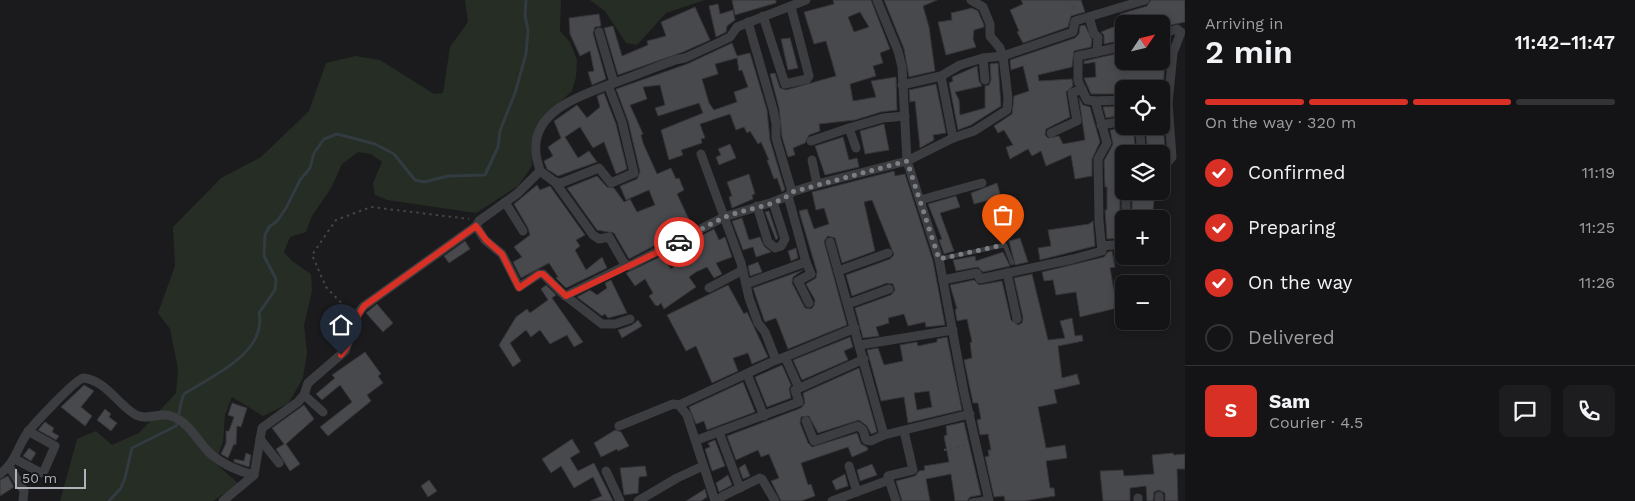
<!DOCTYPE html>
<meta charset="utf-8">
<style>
body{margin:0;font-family:"Work Sans",sans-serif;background:#1d1d1f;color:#f1f3f6;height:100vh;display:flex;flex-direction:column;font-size:19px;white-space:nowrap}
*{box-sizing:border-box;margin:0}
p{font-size:16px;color:#9d9ea1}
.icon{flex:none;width:28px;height:28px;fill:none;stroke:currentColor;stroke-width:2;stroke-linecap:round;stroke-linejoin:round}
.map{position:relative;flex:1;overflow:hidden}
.side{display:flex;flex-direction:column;background:#141416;width:450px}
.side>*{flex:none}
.needle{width:32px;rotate:55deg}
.tools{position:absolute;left:1115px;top:15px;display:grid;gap:10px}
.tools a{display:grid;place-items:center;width:55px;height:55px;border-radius:8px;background:#141416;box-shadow:0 2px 8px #0003,0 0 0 1px #333335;font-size:25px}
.scale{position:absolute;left:15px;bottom:12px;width:71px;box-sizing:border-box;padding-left:5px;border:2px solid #aeb3bb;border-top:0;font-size:14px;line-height:18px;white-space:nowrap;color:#aeb3bb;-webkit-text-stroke:4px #161618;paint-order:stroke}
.pin{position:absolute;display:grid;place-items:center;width:42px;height:42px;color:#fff;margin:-51px -21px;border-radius:50% 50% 50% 0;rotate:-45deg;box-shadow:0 0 5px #0007}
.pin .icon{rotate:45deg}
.courier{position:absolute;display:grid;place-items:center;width:50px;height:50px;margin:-25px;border:4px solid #d93025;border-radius:50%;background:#fff;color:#222;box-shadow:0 1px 6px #0007}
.summary em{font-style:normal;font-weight:600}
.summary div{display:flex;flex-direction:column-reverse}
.summary{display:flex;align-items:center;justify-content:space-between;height:85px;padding:0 20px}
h1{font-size:32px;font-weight:600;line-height:38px}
.bar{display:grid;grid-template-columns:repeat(4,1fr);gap:8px 5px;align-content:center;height:60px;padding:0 20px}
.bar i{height:6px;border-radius:4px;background:#333335}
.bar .selected{background:#d93025}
.bar p{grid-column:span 4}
.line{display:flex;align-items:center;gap:12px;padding:0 20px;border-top:1px solid #333335}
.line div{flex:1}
.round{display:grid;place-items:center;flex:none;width:52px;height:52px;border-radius:8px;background:#1d1d1f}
ol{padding:0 20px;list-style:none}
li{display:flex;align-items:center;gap:15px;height:55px}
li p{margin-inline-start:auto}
li .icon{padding:5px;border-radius:50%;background:#d93025;color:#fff;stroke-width:4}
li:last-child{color:#9d9ea1}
li i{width:28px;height:28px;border:2px solid #333335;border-radius:50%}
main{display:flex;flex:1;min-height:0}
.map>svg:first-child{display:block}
.green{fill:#252d25}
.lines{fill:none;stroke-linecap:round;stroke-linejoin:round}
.stream{stroke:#313b40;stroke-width:3}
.building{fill:#48494d;stroke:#353539;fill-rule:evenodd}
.path{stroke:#424448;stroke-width:2;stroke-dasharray:2.5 4;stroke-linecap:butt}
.lane{stroke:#3c3d41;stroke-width:4.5}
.street{stroke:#3c3d41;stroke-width:9}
.done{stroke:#7b7e84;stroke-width:5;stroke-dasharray:0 9}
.route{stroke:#d93025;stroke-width:6}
</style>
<main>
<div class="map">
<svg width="1185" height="501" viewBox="0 0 1185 501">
<rect width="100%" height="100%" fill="#1b1b1d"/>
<g class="green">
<polygon points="465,0 561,0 560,31 570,42 577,60 576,77 572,91 542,119 531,144 532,166 518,186 476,213 387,200 375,195 373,183 382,162 371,154 358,152 342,164 331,188 312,216 306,232 290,237 284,252 292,261 311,274 312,291 304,325 307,353 303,378 288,404 263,416 232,397 225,415 223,442 215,463 239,484 213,501 60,501 77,439 96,431 112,445 139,433 176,393 178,369 170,329 158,313 175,266 173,227 221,178 261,157 309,111 326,63 355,56 380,60 434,94 443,93 450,47 468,22"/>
<polygon points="590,0 705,0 666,13 637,45 626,43 605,11"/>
</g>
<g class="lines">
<path class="stream" d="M109 501 121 488 125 478 132 448 176 426C180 415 179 405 184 394 212 376 267 353 259 313L275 290 276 279 264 256 265 235 269 227 277 221 286 208 300 180 310 168 314 153 324 139 337 134 375 144 394 154 415 180 424 182 448 176 485 175 498 147 500 131 515 93 526 54 528 31 525 15 526 0"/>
</g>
<g class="building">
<polygon points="732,0 776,0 776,3 735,15"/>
<path d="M833 0H871L890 49 880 53 883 63 873 66 876 76 850 84 853 101 876 97 871 81 896 77 897 110 881 112 855 120 819 124 820 131 809 135 805 143 793 148 795 155 788 157 782 137 779 108 770 74 775 73 780 88 786 90 836 76 826 41 814 44 804 12 834 4ZM860 12 869 27 854 32 848 17Z"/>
<polygon points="884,0 937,0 923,6 929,27 935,71 909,77 904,49"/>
<polygon points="1021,0 1081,0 1085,12 1071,16 1068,27 1023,43 1017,32 1019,31 1010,10 1023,4"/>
<polygon points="1151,0 1185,0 1185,22 1161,27 1161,24 1124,24 1124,40 1104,44 1104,35 1101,32 1123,23 1120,14 1147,6"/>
<polygon points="718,4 720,14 733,10 735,20 727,26 726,32 716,37 709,6"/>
<polygon points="695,7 710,40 683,52 618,75 604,28 613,26 622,56 648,45 647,41 666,36 661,22"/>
<polygon points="972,8 978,11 984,25 984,27 974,30 973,39 976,47 946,55 938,22 952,20 951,13"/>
<polygon points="599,14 601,26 595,27 593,33 606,79 592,85 588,72 594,71 590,51 580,56 570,34 569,18"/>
<polygon points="1085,25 1092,40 1091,47 1074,51 1072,67 1038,75 1039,81 1072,79 1073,86 1066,92 1070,117 1046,129 1045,135 1048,138 1059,136 1063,144 1085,140 1079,98 1083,105 1090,107 1100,142 1092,159 1092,176 1075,179 1071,155 1046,166 1041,151 1032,156 1028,149 1010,159 1006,147 1013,145 1004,130 998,133 994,126 1012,114 1014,96 1029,91 1023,66 1011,70 1010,60 1075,38 1079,34 1080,26"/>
<polygon points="790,38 798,68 788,70 781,39"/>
<polygon points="1168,38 1167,54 1161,54 1161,40"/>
<path d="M732 43 737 56 750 53 767 110 770 140 785 190 782 192 777 178 774 179 767 160H769L761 142 758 144 750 131 747 133 744 127 736 130 730 114 700 124 705 138 701 139 702 143 681 150 683 155 669 160 661 130 703 113 699 103 658 116 655 108 665 105 660 85 643 87 647 99 630 105 643 134 641 135 643 143 657 174 671 168 676 179 679 178 684 190 677 194 692 226 629 259 614 233 597 230 567 188 597 176 607 187 614 188 624 202 630 199 637 212 655 205 649 190 626 200 620 186 637 179 640 172 628 121 616 89 687 64ZM737 58 739 71 742 70 748 87 734 92 737 102 714 110 709 103 702 79 718 74 715 64Z"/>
<polygon points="1124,52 1124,64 1165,61 1163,89 1123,89 1122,94 1091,94 1084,78 1096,77 1095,62 1084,64 1084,61"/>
<polygon points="998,63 1001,106 971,125 958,130 949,83 953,81 952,77 977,66 979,81 982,86 955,92 959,100 960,115 985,108 985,86 989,85 991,80 990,64"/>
<polygon points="936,84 946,133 933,135 934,140 920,148 915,101 910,102 909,90"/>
<polygon points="604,93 616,124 627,169 616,174 604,142 593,148 580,127 565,137 578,158 589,151 597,162 558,176 547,169 544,161 553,156 548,147 561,138 554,121 577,105 587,118 600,107 597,96"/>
<polygon points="1122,106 1123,110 1118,110 1118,116 1106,118 1103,107"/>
<polygon points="884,124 889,150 865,154 860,131"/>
<polygon points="1133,126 1136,154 1124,154 1123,186 1120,191 1120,219 1124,225 1124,238 1107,239 1105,210 1107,210 1107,187 1105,187 1104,161 1113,144 1110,130"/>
<polygon points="1145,126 1163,126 1165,147 1161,147 1162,154 1148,154"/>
<polygon points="843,137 849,160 857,158 859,167 825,175 815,146"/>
<polygon points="730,144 736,158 719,165 716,157 721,155 718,149"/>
<polygon points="894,171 895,176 905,174 933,261 945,325 926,327 925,322 908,326 904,314 888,318 889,323 876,327 879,336 863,338 855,308 891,295 895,290 893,284 887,283 852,296 846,275 890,259 894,255 872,200 864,202 875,251 842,263 835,238 828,236 824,241 847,325 788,349 776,318 765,322 764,320 753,288 803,270 793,277 792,283 805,308 811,309 814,306 815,300 806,284 816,278 817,272 799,211 807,209 814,229 829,224 824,208 816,210 812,192"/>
<polygon points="749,174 755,194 752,195 753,199 732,208 729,197 732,196 727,182"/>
<polygon points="997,183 1001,197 974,204 971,193"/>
<polygon points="537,185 540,190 550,186 585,235 576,240 580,246 575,250 586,270 602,257 607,268 566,288 556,278 558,277 549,263 521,278 513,262 522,257 514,247 530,235 528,228 514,204"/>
<polygon points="1132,191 1155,192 1152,219 1132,219"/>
<polygon points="956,196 960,207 940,213 954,251 944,254 939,240 942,239 928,204"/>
<polygon points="769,211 778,238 776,240 765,212"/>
<polygon points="742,218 749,240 760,237 764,246 771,252 756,257 753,247 743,250 732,221"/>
<polygon points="1093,221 1095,246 1040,260 1038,248 1051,246 1048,230 1089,224"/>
<polygon points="714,229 719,240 725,237 732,257 716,263 722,274 714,278 707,267 696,272 689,277 696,287 664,309 661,303 658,306 655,305 649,296 653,293 645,279 635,286 626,273 662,256 671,269 684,259 678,248"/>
<polygon points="1020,238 1028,262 1015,265 1009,241"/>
<polygon points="465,241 470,249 449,263 444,256"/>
<polygon points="796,248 798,258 791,261 788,251"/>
<polygon points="1112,251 1115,267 1110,268 1117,308 1080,317 1076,292 1056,295 1053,280 1044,281 1042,272 1104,257 1108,252"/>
<polygon points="1003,252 1010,266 983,272 978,267 956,271 953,260 975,256 976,261"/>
<polygon points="758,262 762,272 750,276 748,266"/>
<polygon points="1032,274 1048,340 1065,338 1060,321 1072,318 1075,336 1082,335 1083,341 1058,346 1062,378 1077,374 1080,384 1054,390 1057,403 1038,407 1046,448 1065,445 1067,458 1046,461 1050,488 1054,488 1055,496 1024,501 1005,501 1004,496 994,497 985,457 989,456 988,450 991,450 988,434 980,435 977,420 981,419 978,403 973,403 964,360 972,358 970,343 972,342 967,319 957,321 955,309 957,309 950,285 974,280 979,285 1002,281 1011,320 1018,325 1022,323 1023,318 1014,278"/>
<polygon points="611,280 627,313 608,318 605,314 602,316 577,297 590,290 597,295 607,288 605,283"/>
<polygon points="546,285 556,295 552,298 583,342 574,347 567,335 550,344 540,330 531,337 526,330 510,343 521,361 513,367 499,345 516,317 527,309 530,313 548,300 541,289"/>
<polygon points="728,285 744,314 747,312 768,357 752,364 748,353 733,358 738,371 712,383 696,346 686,351 667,315"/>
<polygon points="377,304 393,323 383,332 366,313"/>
<polygon points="638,320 642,326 622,338 618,330 632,325"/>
<polygon points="850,337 853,347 844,351 848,360 802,380 793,360"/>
<path d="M947 337 962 410 908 423 904 397 881 401 867 350 878 348 884 365 903 361 900 345 917 342 918 346 937 342V339ZM929 391 932 407 917 410 914 393Z"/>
<polygon points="365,352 381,374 378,376 383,383 367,395 371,401 328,436 320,427 352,402 340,385 322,400 316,394 335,378 332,375"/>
<polygon points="782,365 791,385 789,389 791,398 767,407 755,377"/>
<polygon points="859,368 877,432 871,434 867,426 859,420 818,433 809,416 801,417 800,423 808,443 812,447 857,433 861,444 867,447 868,450 852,457 848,447 801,463 808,485 811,484 815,496 801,501 781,501 771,481 779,478 769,454 761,457 758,450 736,460 727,436 801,408 805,403 803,393"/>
<polygon points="743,382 755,412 707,430 704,421 696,424 689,407"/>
<polygon points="84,385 94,391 81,407 92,416 85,426 61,407"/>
<polygon points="232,403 247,408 241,427 237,426 236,445 234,444 228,458 221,454 226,443 226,431 229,431 234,417 228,415"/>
<polygon points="304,405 314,419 286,444 300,464 290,471 276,449 284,444 272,428"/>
<polygon points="105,409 111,414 109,417 117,423 111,431 97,420"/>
<polygon points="45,422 54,428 52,432 59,436 56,440 38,430"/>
<polygon points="964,422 981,495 970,497 967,501 955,501 951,474 926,479 930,501 902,501 896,481 915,476 919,471 925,470 924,466 949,462 944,436 947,435 946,426"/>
<polygon points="615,430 621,432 629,446 618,451 617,449 601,457 594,443"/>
<polygon points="572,439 580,452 570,458 578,471 594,463 613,501 590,501 602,496 593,477 574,488 561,466 551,473 542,459"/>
<polygon points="715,440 725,466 712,471 705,449 710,447 708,443"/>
<polygon points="29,448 36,453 31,461 23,456"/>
<polygon points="246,453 251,455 249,467 234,462 234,459 244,461"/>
<polygon points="1173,453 1174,455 1185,454 1185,469 1177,469 1178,501 1165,501 1165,493 1159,490 1154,492 1153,501 1147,501 1146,486 1130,488 1130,501 1103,501 1100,471 1123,470 1124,476 1154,474 1152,455"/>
<polygon points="745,464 750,476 743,479 739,468"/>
<polygon points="872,464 877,475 860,481 857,470"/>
<polygon points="645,466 647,476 639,477 638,493 624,495 620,468"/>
<polygon points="845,474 848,486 836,490 832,481"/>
<polygon points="728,475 732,485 719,492 716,483"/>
<polygon points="8,476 14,487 0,496 0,480"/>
<polygon points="429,480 437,491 428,497 421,486"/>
<polygon points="705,489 707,497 701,501 686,501"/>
</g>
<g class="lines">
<g class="path">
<polyline points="1071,0 1076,12"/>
<polyline points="350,312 326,287 312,255 336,220 371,207 469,219"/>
<polyline points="944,450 968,445"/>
</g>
<g class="lane">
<polyline points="939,259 1005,245 1012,263"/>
<polyline points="971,501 988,498"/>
</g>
<g class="street">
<polyline points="877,0 898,51 902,67 907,161 939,259 964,392 989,501"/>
<polyline points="763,16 785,84 807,79 809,76 791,7"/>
<polyline points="748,22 773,109 776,124 776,138 792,192"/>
<polyline points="599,32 614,83"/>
<polyline points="1161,34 1177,29 1181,32 1173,53 1168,103 1172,157 1161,170"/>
<polyline points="1097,52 1124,46"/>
<polyline points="983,58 985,80"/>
<polyline points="941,76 953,138 974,131 1007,110 1008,98 1003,56 1000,48 990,36 990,24 983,7 971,0"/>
<polyline points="902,85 941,76 960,65 983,58 1003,56 1073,32 1075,21 1145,0"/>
<polyline points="1095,101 1124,100"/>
<polyline points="1101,125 1124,121"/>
<polyline points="1139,126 1142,154"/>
<polyline points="1051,133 1077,121 1072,93 1082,89"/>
<polyline points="811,141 849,128"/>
<polyline points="856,148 849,128 883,118 905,116"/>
<polyline points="701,154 741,263 749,298 758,323 765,332 776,360 785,357 799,388"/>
<polyline points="812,160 817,184"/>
<polyline points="540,171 555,182 561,183 599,168 611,183 634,173 622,122 608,85"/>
<polyline points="555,182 593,235 599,239 609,237 624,263 629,266 724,217 773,202 788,196 792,192 817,184 907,161 953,138"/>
<polyline points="1126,191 1126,219"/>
<polyline points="788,196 806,262"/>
<polyline points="920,200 982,183"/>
<polyline points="505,202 523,231"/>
<polyline points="757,206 768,242 775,248 781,246 785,239 773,202"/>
<polyline points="476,226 485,240 502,254 519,287 539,274 543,274 562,293 602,324 615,324 630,319"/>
<polyline points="830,242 884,435"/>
<polyline points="1102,246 1124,244"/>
<polyline points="838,271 888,253"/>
<polyline points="1007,273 1017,319"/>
<polyline points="943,280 977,273 980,279 1073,259 1102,251 1099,221 1098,159 1107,143 1095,101 1087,100 1078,81 1078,56 1097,52 1098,37 1094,34 1089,17"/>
<polyline points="746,284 806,262 811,274 798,281 809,303"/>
<polyline points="709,288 743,270"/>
<polyline points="565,296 627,265"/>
<polyline points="848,304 889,289"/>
<polyline points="860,345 953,330"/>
<polyline points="785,357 855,328"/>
<polyline points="747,374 764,416"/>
<polyline points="304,395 323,412"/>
<polyline points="679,405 776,360"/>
<polyline points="806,421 814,441 858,426 863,430 866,440 871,441 884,435 970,414"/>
<polyline points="619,426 673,404 679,405 687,415 715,501"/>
<polyline points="719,432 740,488"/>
<polyline points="260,439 279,463"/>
<polyline points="697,440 799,402 795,390 864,359"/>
<polyline points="15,459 41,473 44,471 55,446 28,431"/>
<polyline points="9,466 24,491 23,501"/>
<polyline points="849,466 857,492"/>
<polyline points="606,471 620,501"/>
<path d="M0 474C16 462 17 447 28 432 35 423 74 381 83 378 106 380 118 405 136 415 148 421 159 412 171 416 190 422 198 443 212 455 225 466 238 471 254 475"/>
<polyline points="889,480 896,501"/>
<polyline points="1159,496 1159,501"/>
<polyline points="1138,498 1138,501"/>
<path d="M223 501 254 475 262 428 298 402 304 395 308 383 345 351 358 313 364 306 476 226 479 221 518 193 540 171C539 165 536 159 536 153 531 109 587 93 617 82 637 75 656 67 675 60L685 58 722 41 730 37 737 27 806 0"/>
<polyline points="638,501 677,478 703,466"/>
<polyline points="717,501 723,496 760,478 762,479 775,501"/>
<polyline points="832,501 889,480 888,476 913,470 904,431"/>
</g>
</g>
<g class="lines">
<path class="done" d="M679 242C693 234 708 225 723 218 742 209 779 206 792 192L907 161 939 259 1003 245"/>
<path class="route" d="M341 355C354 341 352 321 364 306L476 226 486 240 502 254 519 288 539 274H543L566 296 679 242"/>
</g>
</svg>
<div class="tools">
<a><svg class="needle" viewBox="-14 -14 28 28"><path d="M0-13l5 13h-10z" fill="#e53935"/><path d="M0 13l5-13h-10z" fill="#9d9ea1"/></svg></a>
<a><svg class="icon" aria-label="locate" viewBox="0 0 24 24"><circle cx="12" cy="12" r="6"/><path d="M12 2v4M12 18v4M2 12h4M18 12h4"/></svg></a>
<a><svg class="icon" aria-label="layers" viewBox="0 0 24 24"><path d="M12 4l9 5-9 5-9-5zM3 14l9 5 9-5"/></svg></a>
<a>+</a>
<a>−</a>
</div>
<div class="scale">50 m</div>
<div class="pin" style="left:1003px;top:245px;background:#ea580c"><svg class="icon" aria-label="bag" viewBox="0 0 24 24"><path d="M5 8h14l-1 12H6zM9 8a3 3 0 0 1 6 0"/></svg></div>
<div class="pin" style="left:341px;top:355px;background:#1f2937"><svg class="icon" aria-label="home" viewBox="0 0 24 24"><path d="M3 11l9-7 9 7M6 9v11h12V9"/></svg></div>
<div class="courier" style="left:679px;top:242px"><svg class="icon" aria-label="car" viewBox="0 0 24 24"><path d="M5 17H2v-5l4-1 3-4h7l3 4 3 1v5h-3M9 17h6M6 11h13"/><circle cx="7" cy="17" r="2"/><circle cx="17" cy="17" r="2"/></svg></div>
</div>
<section class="side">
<div class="summary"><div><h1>2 min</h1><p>Arriving in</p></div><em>11:42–11:47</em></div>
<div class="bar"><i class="selected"></i><i class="selected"></i><i class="selected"></i><i></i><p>On the way · 320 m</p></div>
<ol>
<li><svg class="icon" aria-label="check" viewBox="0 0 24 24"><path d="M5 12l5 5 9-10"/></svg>Confirmed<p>11:19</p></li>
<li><svg class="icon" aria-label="check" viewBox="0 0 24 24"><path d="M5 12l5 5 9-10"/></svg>Preparing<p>11:25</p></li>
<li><svg class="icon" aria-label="check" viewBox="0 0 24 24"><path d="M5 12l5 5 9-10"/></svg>On the way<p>11:26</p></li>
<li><i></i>Delivered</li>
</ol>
<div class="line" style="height:90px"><b class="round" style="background:#d93025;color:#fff">S</b><div><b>Sam</b><p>Courier · 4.5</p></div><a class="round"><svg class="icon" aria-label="chat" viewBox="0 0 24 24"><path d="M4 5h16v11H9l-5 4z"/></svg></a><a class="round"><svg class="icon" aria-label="phone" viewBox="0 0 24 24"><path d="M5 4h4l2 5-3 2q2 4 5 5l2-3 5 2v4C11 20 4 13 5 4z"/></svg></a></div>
</section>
</main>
